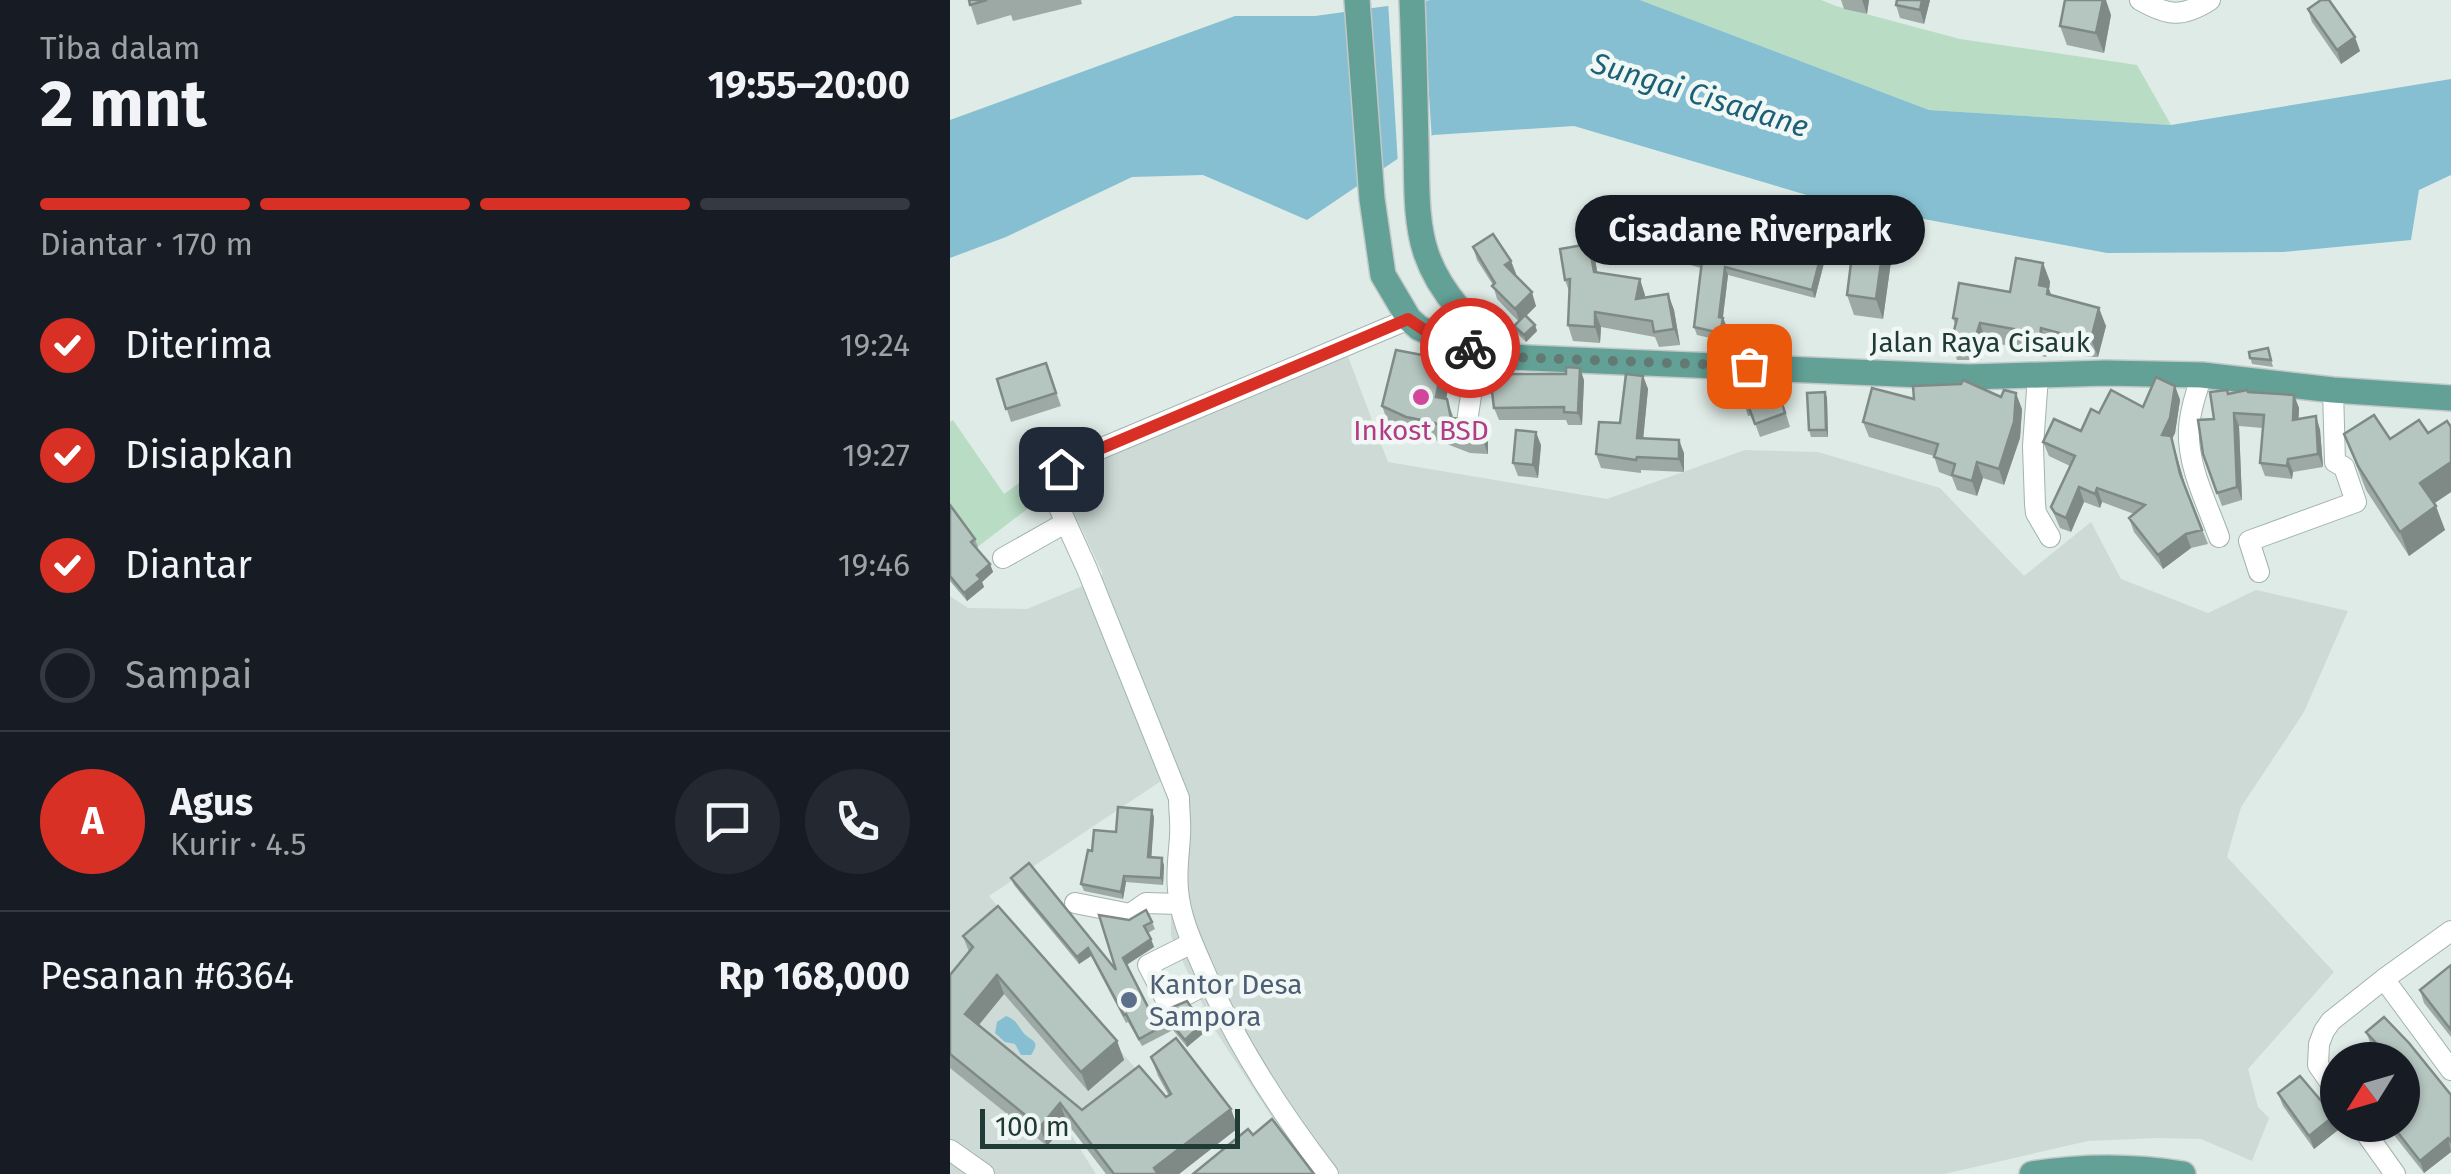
<!DOCTYPE html>
<html lang="id">
<meta charset="utf-8">
<style>
body{margin:0;font-family:"Fira Sans",sans-serif;background:#242831;color:#f1f3f6;height:100vh;display:flex;flex-direction:column;font-size:38px;white-space:nowrap}
*{box-sizing:border-box;margin:0}
p{font-size:32px;color:#9ea1a6}
.icon{flex:none;width:55px;height:55px;fill:none;stroke:currentColor;stroke-width:2;stroke-linecap:round;stroke-linejoin:round}
.map{position:relative;flex:1;overflow:hidden}
.side{display:flex;flex-direction:column;background:#171b24;width:950px}
.side>*{flex:none}
.needle{width:65px;rotate:233deg}
.tools{position:absolute;left:1370px;top:1042px;display:grid;gap:20px}
.tools a{display:grid;place-items:center;width:100px;height:100px;border-radius:50%;background:#171b24;box-shadow:0 2px 8px #0004;font-size:50px}
.scale{position:absolute;left:30px;bottom:25px;width:260px;box-sizing:border-box;padding-left:10px;border:5px solid #203b36;border-top:0;font-size:28px;line-height:35px;white-space:nowrap;color:#203b36;-webkit-text-stroke:8px #f0f7f4;paint-order:stroke}
.pin{position:absolute;display:grid;place-items:center;width:85px;height:85px;color:#fff;margin:-42px;border-radius:20px;box-shadow:0 5px 15px #0006}
.courier{position:absolute;display:grid;place-items:center;width:100px;height:100px;margin:-50px;border:8px solid #d93025;border-radius:50%;background:#fff;color:#222;box-shadow:0 2px 12px #0007}
.bubble{position:absolute;height:70px;border-radius:35px;background:#171b24;box-shadow:0 2px 8px #0004;font-size:32px;font-weight:700;line-height:70px;text-align:center}
.headline em{font-style:normal;font-weight:700}
.headline div{display:flex;flex-direction:column-reverse}
.headline{display:flex;align-items:center;justify-content:space-between;height:170px;padding:0 40px}
h1{font-size:65px;font-weight:700;line-height:75px}
.bar{display:grid;grid-template-columns:repeat(4,1fr);gap:15px 10px;align-content:center;height:120px;padding:0 40px}
.bar i{height:12px;border-radius:8px;background:#363941}
.bar .active{background:#d93025}
.bar p{grid-column:span 4}
.line{display:flex;align-items:center;gap:25px;padding:0 40px;border-top:2px solid #363941}
.line div{flex:1}
.round{display:grid;place-items:center;flex:none;width:105px;height:105px;border-radius:52px;background:#242831}
ol{padding:0 40px;list-style:none}
li{display:flex;align-items:center;gap:30px;height:110px}
li p{margin-inline-start:auto}
li .icon{padding:10px;border-radius:50%;background:#d93025;color:#fff;stroke-width:4}
li:last-child{color:#9ea1a6}
li i{width:55px;height:55px;border:5px solid #363941;border-radius:50%}
main{display:flex;flex:1;min-height:0}
.map>svg:first-child{display:block}
.built{fill:#cddad6}
.green{fill:#b8dcc4}
.water{fill:#86bfd1}
.pier{fill:#dfebe6}
.lines{fill:none;stroke-linecap:round;stroke-linejoin:round}
.minor-casing{stroke:#a2b3ae;stroke-width:22}
.major-casing{stroke:#c1c8c7;stroke-width:28}
.minor{stroke:#fff;stroke-width:20}
.major{stroke:#63a196;stroke-width:25}
.wall{fill:#9ca9a5}
.shaded-wall{fill:#7f8a86}
.building{fill:#b5c5c0;stroke:#7f8a86;stroke-width:2.5}
.done{stroke:#637974;stroke-width:10;stroke-dasharray:0 18}
.route{stroke:#d93025;stroke-width:12}
.hotel-dot{fill:#d1479c;stroke:#f0f7f4;stroke-width:4}
.service-dot{fill:#5c6f8a;stroke:#f0f7f4;stroke-width:4}
.labels{text-anchor:middle;dominant-baseline:central;stroke-width:9;stroke-linejoin:round;paint-order:stroke}
.street-label{font-size:28px;fill:#203b36;stroke:#f0f7f4}
.hotel-label{font-size:28px;fill:#b23c85;stroke:#f0f7f4}
.service-label{font-size:28px;fill:#4e5e75;stroke:#f0f7f4;text-anchor:start}
.water-label{font-size:30px;font-style:italic;fill:#1a6077;stroke:#f0f7f4}
</style>
<main>
<section class="side">
<div class="headline"><div><h1>2 mnt</h1><p>Tiba dalam</p></div><em>19:55–20:00</em></div>
<div class="bar"><i class="active"></i><i class="active"></i><i class="active"></i><i></i><p>Diantar · 170 m</p></div>
<ol>
<li><svg class="icon" aria-label="check" viewBox="0 0 24 24"><path d="M5 12l5 5 9-10"/></svg>Diterima<p>19:24</p></li>
<li><svg class="icon" aria-label="check" viewBox="0 0 24 24"><path d="M5 12l5 5 9-10"/></svg>Disiapkan<p>19:27</p></li>
<li><svg class="icon" aria-label="check" viewBox="0 0 24 24"><path d="M5 12l5 5 9-10"/></svg>Diantar<p>19:46</p></li>
<li><i></i>Sampai</li>
</ol>
<div class="line" style="height:180px"><b class="round" style="background:#d93025;color:#fff">A</b><div><b>Agus</b><p>Kurir · 4.5</p></div><a class="round"><svg class="icon" aria-label="chat" viewBox="0 0 24 24"><path d="M4 5h16v11H9l-5 4z"/></svg></a><a class="round"><svg class="icon" aria-label="phone" viewBox="0 0 24 24"><path d="M5 4h4l2 5-3 2q2 4 5 5l2-3 5 2v4C11 20 4 13 5 4z"/></svg></a></div>
<div class="line" style="height:130px"><div>Pesanan #6364</div><b>Rp 168,000</b></div>
</section>
<div class="map">
<svg width="1501" height="1174" viewBox="0 0 1501 1174">
<rect width="100%" height="100%" fill="#dfebe6"/>
<polygon class="built" points="397,354 438,462 657,499 795,450 868,452 990,488 1074,576 1141,522 1171,579 1258,613 1306,590 1398,611 1354,712 1291,807 1277,857 1384,972 1298,1069 1308,1107 1319,1118 1302,1161 1251,1139 1206,1138 1138,1141 994,1174 363,1174 352,1163 263,1027 221,936 221,810 211,781 39,896 191,1075 120,1133 146,1174 0,1174 0,596 18,608 77,609 135,585 153,574 116,496 115,486 122,473 216,429"/>
<g class="green">
<polygon points="690,0 871,0 886,6 1010,39 1187,65 1221,125 979,110"/>
<polygon points="3,420 54,494 79,476 93,497 0,568 0,422"/>
</g>
<g class="water">
<polygon points="481,0 690,0 979,110 1221,125 1501,79 1501,175 1469,190 1461,240 1333,252 1157,253 877,201 624,126 483,135 357,220 253,175 182,177 56,237 0,258 0,120 285,16 365,16"/>
<path d="M56 1016C66 1020 66 1023 72 1031 80 1042 92 1039 81 1055H71L65 1044 55 1042 45 1033 47 1022Z"/>
</g>
<polygon class="pier" points="473,0 482,142 448,165 438,1"/>
<g class="lines">
<g class="minor-casing">
<g id="minor">
<path d="M1190 0C1218 16 1232 18 1260 0"/>
<path d="M1252 375C1246 393 1240 411 1239 429 1237 466 1257 503 1269 537"/>
<polyline points="1088,376 1083,446 1085,504 1086,513 1100,537"/>
<polyline points="517,422 530,335"/>
<polyline points="53,558 115,523"/>
<polyline points="1309,572 1299,541 1406,502 1394,467 1385,462 1383,390"/>
<polyline points="125,903 180,914 196,903 230,904"/>
<polyline points="242,943 198,965 218,1004 259,983"/>
<polyline points="1434,979 1501,1070"/>
<polyline points="1388,1094 1368,1065 1369,1044 1374,1031 1381,1021 1434,979 1501,931"/>
<polyline points="1410,1125 1445,1174"/>
<polyline points="0,1150 34,1174"/>
<path d="M378 1174C328 1109 283 1039 251 963 241 940 230 916 228 890 226 872 229 854 230 836 231 824 229 811 229 798L137 569 102 492C103 465 131 458 152 448L459 319"/>
</g>
</g>
<g class="major-casing">
<g id="major">
<polyline points="407,0 422,199 433,275 459,319 469,328 510,345 558,357 1019,377 1156,373 1252,375 1383,390 1501,398"/>
<path d="M462 0C464 49 465 97 466 146 467 181 465 220 476 253 490 295 524 327 556 355"/>
<path d="M1082 1174C1133 1166 1183 1166 1233 1174"/>
</g>
</g>
<use href="#minor" class="minor"/>
<use href="#major" class="major"/>
</g>
<g class="wall">
<polygon points="19,0 131,0 132,4 63,21 61,15 27,25"/>
<polygon points="891,0 919,0 917,14 894,9"/>
<polygon points="947,0 980,0 974,24 950,18 946,5"/>
<polygon points="1358,9 1410,51 1391,64 1362,22"/>
<polygon points="1161,15 1154,53 1117,45 1110,26"/>
<polygon points="936,227 943,247 933,319 904,315 897,295"/>
<polygon points="523,247 561,261 566,274 565,275 586,306 576,316 585,325 587,331 576,342 567,333 564,326 569,322 547,299 543,285 527,260"/>
<polygon points="871,255 874,263 865,298 778,275 773,317 776,325 773,341 747,335 744,327 751,268 733,263 731,256"/>
<polygon points="645,259 647,272 695,295 695,298 718,294 724,310 730,345 709,347 705,337 651,327 650,343 623,341 618,325 619,291 615,280"/>
<polygon points="1093,263 1100,282 1099,289 1101,295 1156,326 1148,357 1139,357 1098,346 1096,357 1070,352 1068,347 1036,342 1031,360 1007,360 1001,342 1005,325 1003,318 1060,292"/>
<polygon points="1318,348 1323,367 1302,364 1299,352"/>
<polygon points="493,359 500,378 496,399 504,418 538,440 538,454 520,453 489,441 463,436 439,425 432,406"/>
<polygon points="96,363 111,406 61,422 47,379"/>
<polygon points="559,374 634,380 632,425 618,425 616,420 549,420 544,408"/>
<polygon points="693,376 698,389 693,438 734,453 734,472 691,470 691,473 651,468 646,454 670,423"/>
<polygon points="788,384 813,385 830,394 840,427 810,437 802,415 798,416"/>
<polygon points="1225,386 1230,400 1225,433 1222,439 1235,486 1258,544 1241,548 1213,569 1184,532 1179,518 1184,514 1152,502 1150,508 1134,502 1121,532 1110,528 1101,507 1120,466 1099,456 1093,442 1131,431 1149,413 1193,407"/>
<polygon points="875,392 877,398 878,437 861,437 859,430"/>
<polygon points="1298,392 1344,395 1349,408 1348,419 1366,416 1370,430 1373,467 1343,472 1342,479 1315,476 1310,463 1313,428 1289,426 1292,500 1272,506 1253,454 1264,419 1278,394"/>
<polygon points="964,399 1072,409 1070,438 1054,485 1033,478 1027,496 1007,490 1002,477 989,472 984,456 919,437 913,422"/>
<polygon points="1501,427 1501,492 1484,503 1495,530 1459,556 1416,490 1394,434 1440,439"/>
<polygon points="591,445 588,478 568,476 563,463"/>
<polygon points="0,505 25,539 28,547 27,548 40,564 43,572 32,582 34,587 17,601 0,581"/>
<polygon points="204,817 201,857 214,865 213,885 176,882 173,899 134,891 131,884 142,851 166,832"/>
<polygon points="61,878 166,970 179,920 202,922 205,929 198,933 204,947 176,965 198,1007 204,1008 255,1032 237,1047 223,1030 192,1046 178,1022 176,1023 141,956 129,964 64,885"/>
<polygon points="13,936 167,1041 174,1060 138,1091 54,994 29,1025 132,1110 219,1096 208,1076 201,1057 288,1128 229,1174 156,1174 117,1123 97,1146 0,1068 0,975 19,952"/>
<polygon points="1501,965 1501,1037 1474,1003 1470,990"/>
<polygon points="1416,1032 1501,1095 1501,1152 1474,1173 1436,1125 1452,1125"/>
<polygon points="1328,1093 1384,1116 1388,1130 1364,1149 1333,1106"/>
</g>
<g class="shaded-wall">
<polygon points="912,0 919,0 917,14"/>
<polygon points="972,0 980,0 974,24 970,10"/>
<polygon points="1153,0 1156,0 1161,15 1154,53 1146,33"/>
<polygon points="1405,37 1410,51 1391,64 1387,50"/>
<polygon points="936,227 943,247 933,319 926,299"/>
<polygon points="639,244 645,259 650,287 644,272"/>
<polygon points="871,255 874,263 865,298 862,290"/>
<polygon points="561,261 566,274 560,279 555,265"/>
<polygon points="1093,263 1100,282 1099,289 1105,305 1089,285"/>
<polygon points="775,267 778,275 772,324 769,317"/>
<polygon points="690,279 695,295 692,315 686,299"/>
<polygon points="582,292 586,306 570,322 565,309"/>
<polygon points="718,294 724,310 730,345 724,329"/>
<polygon points="1149,308 1156,326 1148,357 1141,339"/>
<polygon points="645,312 651,327 650,343 645,327"/>
<polygon points="773,318 776,325 773,341 770,333"/>
<polygon points="1030,323 1036,342 1031,360 1024,342"/>
<polygon points="585,325 587,331 576,342 574,335"/>
<polygon points="1091,328 1098,346 1096,357 1090,338"/>
<polygon points="493,359 500,378 493,416 486,397"/>
<polygon points="630,368 634,380 632,425 628,413"/>
<polygon points="693,376 698,389 692,451 687,438"/>
<polygon points="1225,386 1230,400 1225,433 1222,439 1236,488 1212,435"/>
<polygon points="875,392 877,398 878,437 876,430"/>
<polygon points="1066,393 1072,409 1070,438 1054,485 1049,469"/>
<polygon points="1344,395 1349,408 1348,434 1343,420"/>
<polygon points="1284,413 1289,426 1292,500 1287,487"/>
<polygon points="1366,416 1370,430 1373,467 1368,454"/>
<polygon points="531,421 538,440 538,454 531,435"/>
<polygon points="586,432 591,445 588,478 583,465"/>
<polygon points="729,440 734,453 734,472 729,459"/>
<polygon points="1338,459 1343,472 1342,479 1337,466"/>
<polygon points="1027,462 1033,478 1027,496 1022,481"/>
<polygon points="1501,462 1501,492 1479,507 1470,483"/>
<polygon points="1129,487 1134,502 1121,532 1116,518"/>
<polygon points="1147,488 1152,502 1150,508 1145,494"/>
<polygon points="1486,506 1495,530 1459,556 1450,532"/>
<polygon points="1236,534 1241,548 1213,569 1208,555"/>
<polygon points="40,564 43,572 32,582 34,587 17,601 14,593 27,575"/>
<polygon points="202,810 204,817 201,864 198,857"/>
<polygon points="212,858 214,865 213,885 211,878"/>
<polygon points="174,876 176,882 173,899 171,892"/>
<polygon points="201,939 204,947 175,966 173,958"/>
<polygon points="138,948 141,956 129,964 127,957"/>
<polygon points="47,975 54,994 22,1033 15,1014"/>
<polygon points="252,1024 255,1032 237,1047 235,1040"/>
<polygon points="167,1041 174,1060 138,1091 131,1072"/>
<polygon points="110,1103 117,1123 97,1146 90,1127"/>
<polygon points="281,1109 288,1128 229,1174 206,1174 204,1168"/>
<polygon points="1384,1116 1388,1130 1364,1149 1359,1136"/>
<polygon points="1498,1138 1501,1152 1474,1173 1470,1161"/>
</g>
<g class="building">
<polygon points="19,0 37,0 20,5"/>
<polygon points="947,0 972,0 970,10 946,5"/>
<polygon points="1115,0 1153,0 1146,33 1110,26"/>
<polygon points="1371,0 1379,0 1405,37 1387,50 1358,9"/>
<polygon points="739,221 871,255 862,290 775,267 769,317 773,318 770,333 744,327 752,261 731,256"/>
<polygon points="906,223 936,227 926,299 897,295"/>
<polygon points="543,234 561,261 555,265 582,292 565,309 542,286 545,283 523,247"/>
<polygon points="639,244 644,272 690,279 686,299 718,294 724,329 704,332 702,321 645,312 645,327 618,325 620,279 615,280 610,249"/>
<polygon points="1066,258 1093,263 1089,285 1098,287 1097,294 1149,308 1141,339 1132,339 1091,328 1090,338 1064,334 1064,329 1030,323 1024,342 1001,342 1007,319 1003,318 1009,283 1060,292"/>
<polygon points="575,315 585,325 574,335 564,326"/>
<polygon points="1318,348 1321,360 1300,358 1299,352"/>
<polygon points="446,350 493,359 486,397 497,399 501,418 531,421 531,435 513,434 482,422 456,417 432,406"/>
<polygon points="96,363 106,393 56,409 47,379"/>
<polygon points="556,365 557,374 616,374 616,367 630,368 628,413 614,412 614,407 544,408 539,368"/>
<polygon points="676,374 693,376 687,438 729,440 729,459 687,457 686,460 646,454 649,422 670,423"/>
<polygon points="811,376 813,385 825,381 835,413 805,424 797,402 793,403 788,384"/>
<polygon points="1206,377 1225,386 1220,418 1212,435 1221,436 1230,474 1252,530 1236,534 1208,555 1179,518 1195,505 1147,488 1145,494 1129,487 1116,518 1105,513 1101,507 1125,456 1093,442 1104,419 1131,431 1141,409 1149,413 1161,390 1193,407"/>
<polygon points="1013,380 1051,397 1054,390 1066,393 1064,422 1049,469 1027,462 1022,481 1002,475 1005,464 984,457 988,444 913,422 922,388 964,399 963,386 1011,384"/>
<polygon points="1277,390 1278,394 1297,390 1298,392 1344,395 1343,420 1366,416 1368,454 1338,459 1337,466 1310,463 1314,415 1284,413 1287,487 1267,493 1253,454 1248,420 1264,419 1260,392"/>
<polygon points="875,392 876,430 859,430 857,393"/>
<polygon points="1424,415 1440,439 1469,420 1478,433 1497,421 1501,427 1501,462 1470,483 1486,506 1450,532 1408,466 1394,434"/>
<polygon points="566,430 586,432 583,465 563,463"/>
<polygon points="0,505 25,539 21,542 40,564 27,575 31,579 14,593 0,576"/>
<polygon points="168,807 202,810 198,857 212,858 211,878 174,876 171,892 131,884 138,850 142,851 144,830 166,832"/>
<polygon points="79,863 166,970 149,915 179,920 196,910 202,922 194,926 201,939 173,958 198,1007 202,1005 204,1008 206,1007 216,1010 237,1001 252,1024 235,1040 220,1022 189,1039 176,1014 174,1015 138,948 127,957 61,878"/>
<polygon points="48,906 167,1041 131,1072 47,975 15,1014 132,1110 189,1066 216,1097 221,1094 201,1057 226,1038 281,1109 204,1168 208,1174 164,1174 110,1103 90,1127 0,1054 0,975 23,947 13,936"/>
<polygon points="1501,965 1501,1030 1470,990"/>
<polygon points="1434,1017 1459,1043 1501,1095 1501,1142 1498,1138 1470,1161 1442,1125 1452,1125 1452,1060 1404,1060 1426,1043 1416,1032"/>
<polygon points="1350,1076 1384,1116 1359,1136 1328,1093"/>
<polygon points="322,1119 364,1174 243,1174 298,1129 303,1135"/>
</g>
<g class="lines">
<polyline class="done" points="520,348 558,357 799,366"/>
<polyline class="route" points="111,469 152,448 458,319 482,335 520,348"/>
</g>
<circle class="hotel-dot" cx="471" cy="397" r="10"/>
<circle class="service-dot" cx="179" cy="1000" r="10"/>
<g class="labels">
<g class="street-label">
<text x="1030" y="342">Jalan Raya Cisauk</text>
</g>
<g class="hotel-label">
<text x="471" y="430">Inkost BSD</text>
</g>
<g class="service-label">
<text x="199" y="984">Kantor Desa<tspan x="199" dy="32">Sampora</tspan></text>
</g>
<g class="water-label">
<text transform="translate(750 95) rotate(17)">Sungai Cisadane</text>
</g>
</g>
</svg>
<div class="tools">
<a><svg class="needle" viewBox="-14 -14 28 28"><path d="M0-13l5 13h-10z" fill="#e53935"/><path d="M0 13l5-13h-10z" fill="#9ea1a6"/></svg></a>
</div>
<div class="scale">100 m</div>
<div class="pin" style="left:799px;top:366px;background:#ea580c"><svg class="icon" aria-label="bag" viewBox="0 0 24 24"><path d="M5 8h14l-1 12H6zM9 8a3 3 0 0 1 6 0"/></svg></div>
<div class="pin" style="left:111px;top:469px;background:#1f2937"><svg class="icon" aria-label="home" viewBox="0 0 24 24"><path d="M3 11l9-7 9 7M6 9v11h12V9"/></svg></div>
<div class="courier" style="left:520px;top:348px"><svg class="icon" aria-label="bike" viewBox="0 0 24 24"><circle cx="6" cy="16" r="4"/><circle cx="18" cy="16" r="4"/><path d="M6 16l4-8h5l3 8M10 8l3 8H6M13 5h3"/></svg></div>
<div class="bubble" style="left:625px;top:195px;width:350px">Cisadane Riverpark</div>
</div>
</main>
